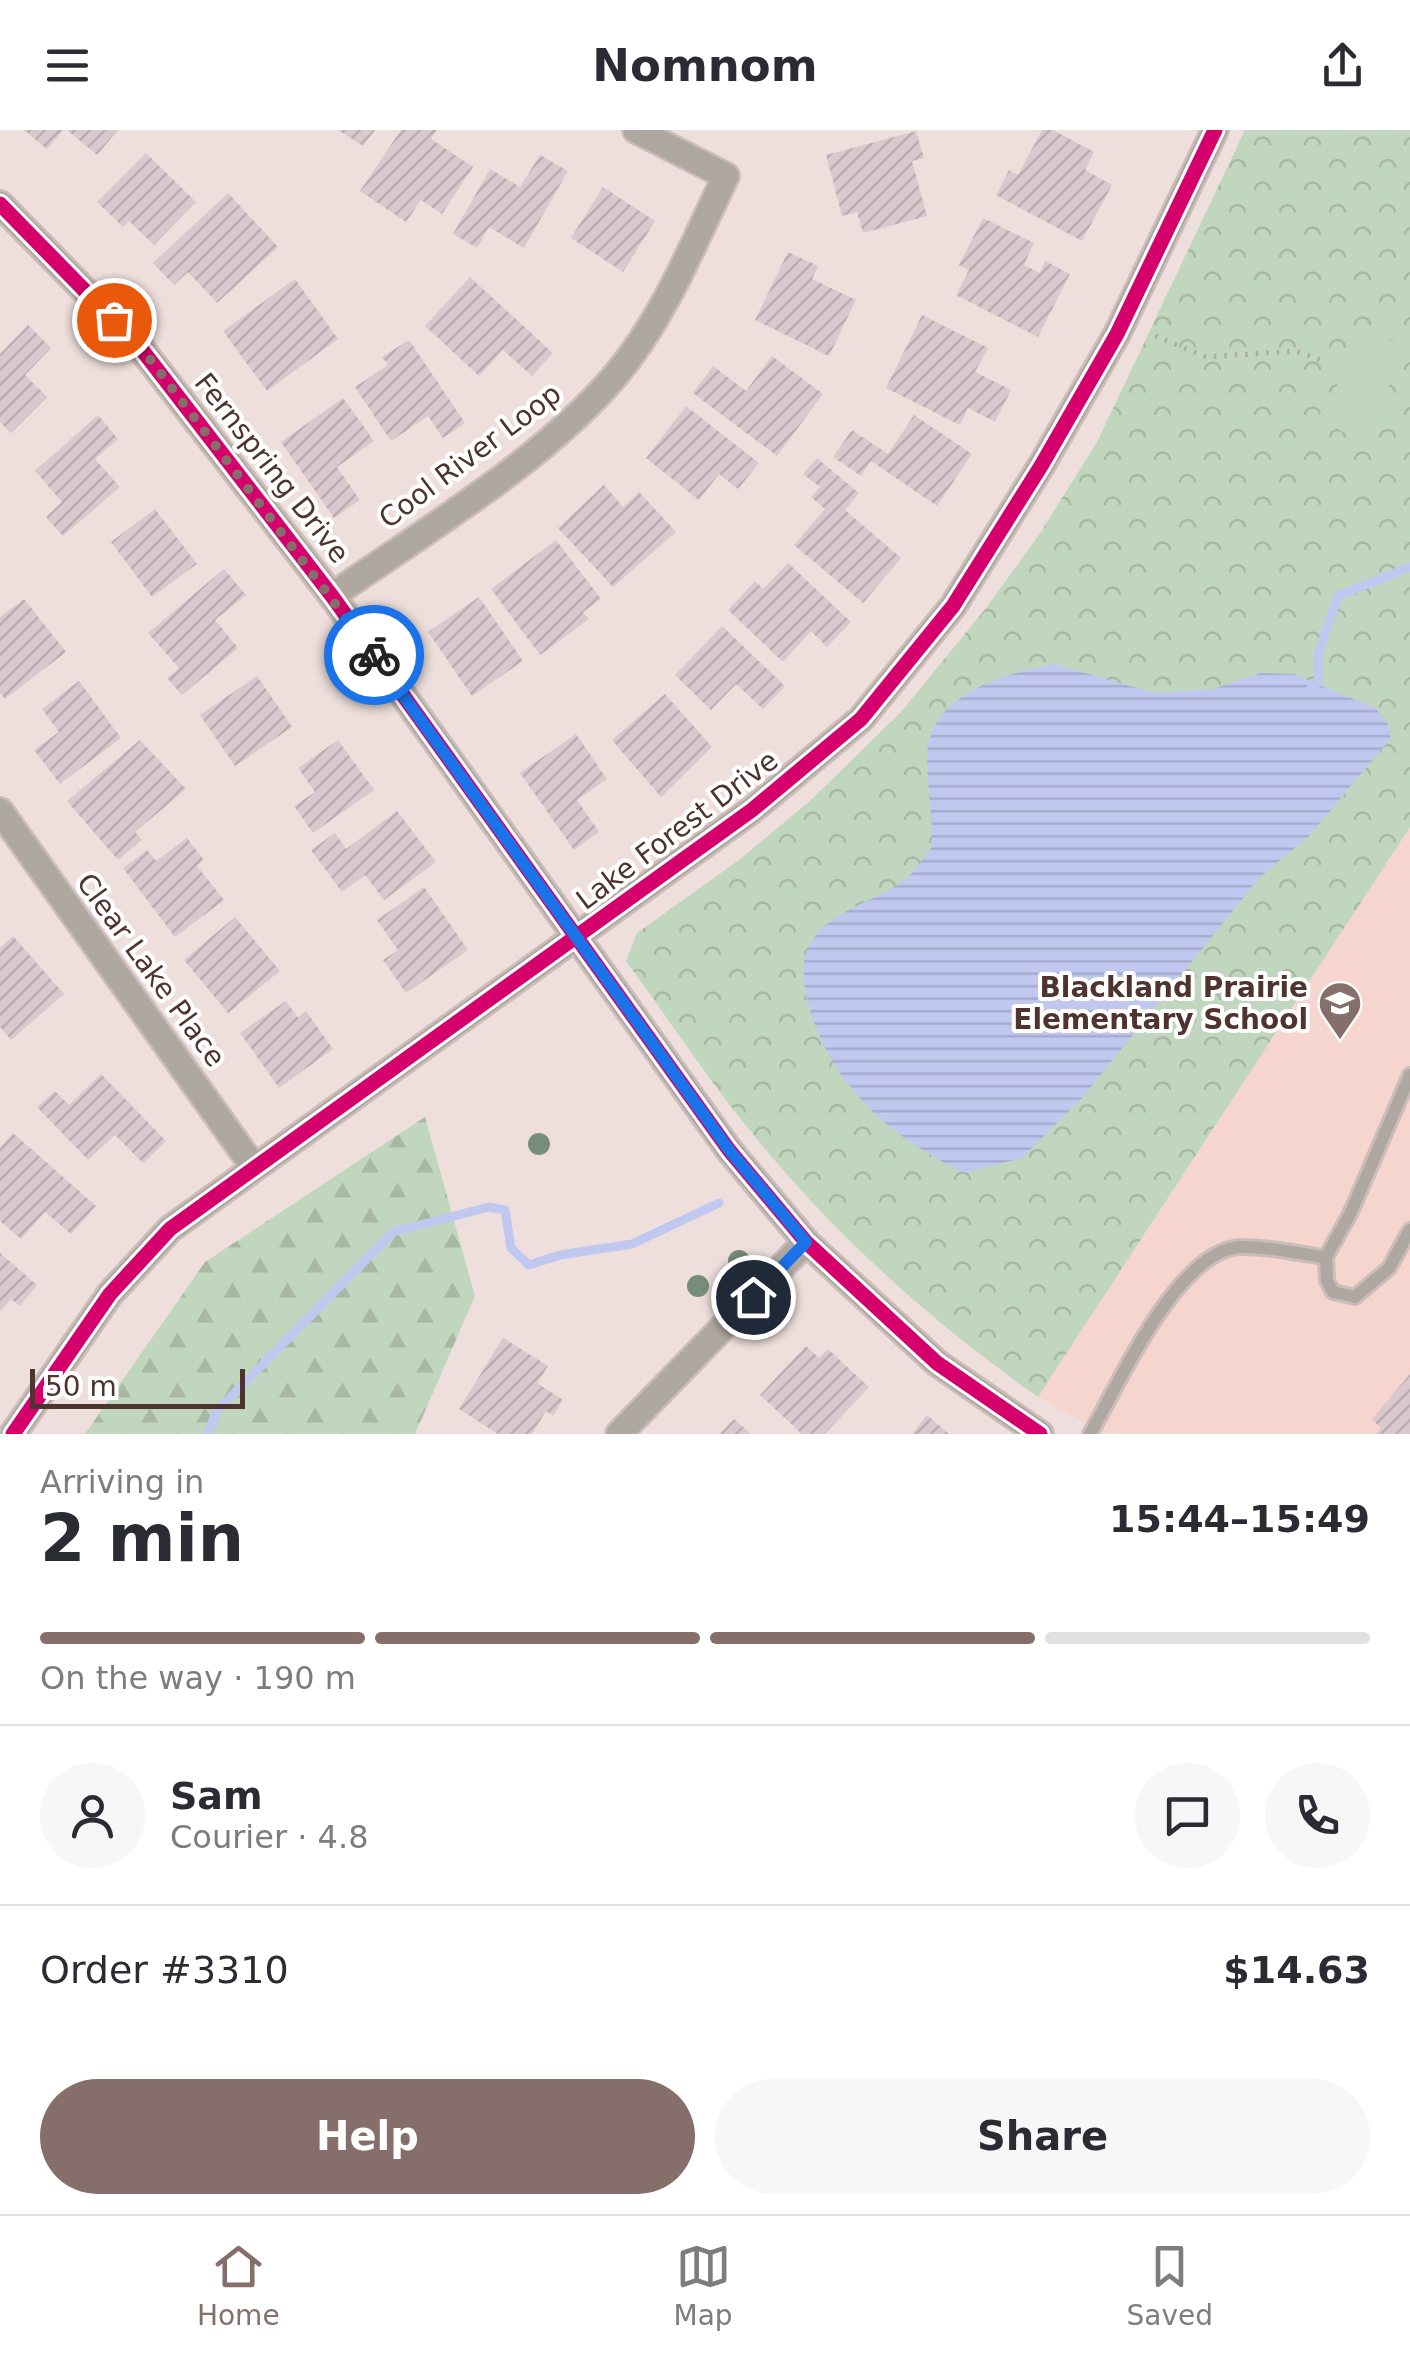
<!DOCTYPE html>
<meta charset="utf-8">
<style>
body{margin:0;font-family:"DejaVu Sans",sans-serif;background:#f7f7f7;color:#2b2b33;height:100vh;display:flex;flex-direction:column;font-size:38px;white-space:nowrap}
*{box-sizing:border-box;margin:0}
p{font-size:32px;color:#7c7c81}
.icon{flex:none;width:55px;height:55px;fill:none;stroke:currentColor;stroke-width:2;stroke-linecap:round;stroke-linejoin:round}
.map{position:relative;height:1304px;overflow:hidden}
.side{display:flex;flex-direction:column;background:#fff;flex:1}
.side>*{flex:none}
.scale{position:absolute;left:30px;bottom:25px;width:215px;box-sizing:border-box;padding-left:10px;border:5px solid #4e332e;border-top:0;font-size:28px;line-height:35px;white-space:nowrap;color:#4e332e;-webkit-text-stroke:8px #fff;paint-order:stroke}
.pin{position:absolute;display:grid;place-items:center;width:85px;height:85px;color:#fff;margin:-42px;border:5px solid #fff;border-radius:50%;box-shadow:0 2px 10px #0007}
.courier{position:absolute;display:grid;place-items:center;width:100px;height:100px;margin:-50px;border:8px solid #1a73e8;border-radius:50%;background:#fff;color:#222;box-shadow:0 2px 12px #0007}
.headline em{font-style:normal;font-weight:700}
.headline div{display:flex;flex-direction:column-reverse}
.headline{display:flex;align-items:center;justify-content:space-between;height:170px;padding:0 40px}
h1{font-size:65px;font-weight:700;line-height:75px}
.bar{display:grid;grid-template-columns:repeat(4,1fr);gap:15px 10px;align-content:center;height:120px;padding:0 40px}
.bar i{height:12px;border-radius:8px;background:#e1e1e2}
.bar .current{background:#866f6b}
.bar p{grid-column:span 4}
.line{display:flex;align-items:center;gap:25px;padding:0 40px;border-top:2px solid #e1e1e2}
.line div{flex:1}
.round{display:grid;place-items:center;flex:none;width:105px;height:105px;border-radius:52px;background:#f7f7f7}
.button{display:flex;gap:20px;margin-top:auto;padding:20px 40px}
.button a{flex:1;height:115px;border-radius:60px;background:#866f6b;color:#fff;font-size:40px;font-weight:700;line-height:115px;text-align:center}
.button a+a{background:#f7f7f7;color:#2b2b33}
header{display:flex;justify-content:space-between;align-items:center;height:130px;padding:0 40px;background:#fff;font-size:45px;font-weight:700}
.tab-bar{display:flex;justify-content:space-around;align-items:center;height:140px;border-top:2px solid #e1e1e2;background:#fff;font-size:28px;color:#7c7c81}
.tab-bar a{display:grid;justify-items:center;gap:5px}
.tab-bar .current{color:#866f6b}
.map>svg:first-child{display:block}
.built{fill:#f6d5cf}
.forest{fill:url(#forest-firs)}
.park{fill:url(#park-crowns)}
.garden{fill:#c1d6bf}
.water{fill:url(#water-rules)}
.lines{fill:none;stroke-linecap:round;stroke-linejoin:round}
.stream{stroke:#c0c8ef;stroke-width:9}
.building{fill:url(#building-hatch)}
.service-casing{stroke:#ccbdbb;stroke-width:18}
.minor-casing{stroke:#ccbdbb;stroke-width:30}
.path{stroke:#b2a9a5;stroke-width:5;stroke-dasharray:2.5 8;stroke-linecap:butt}
.service{stroke:#aea8a0;stroke-width:12}
.minor{stroke:#aea8a0;stroke-width:25}
.cycleway-casing{stroke:#fff;stroke-width:21}
.cycleway{stroke:#d6006c;stroke-width:15}
.tree{fill:#788d79}
.done{stroke:#866f6b;stroke-width:10;stroke-dasharray:0 18}
.route{stroke:#1a73e8;stroke-width:12}
.labels{text-anchor:middle;dominant-baseline:central;stroke-width:8;stroke-linejoin:round;paint-order:stroke}
.street-label{font-size:28px;fill:#4e332e;stroke:#fff}
.poi-label{font-size:28px;font-weight:bold;fill:#4e332e;stroke:#fff;text-anchor:end}
</style>
<header><svg class="icon" aria-label="menu" viewBox="0 0 24 24"><path d="M4 6h16M4 12h16M4 18h16"/></svg>Nomnom<svg class="icon" aria-label="share" viewBox="0 0 24 24"><path d="M12 15V3M7 8l5-5 5 5M5 13v7h14v-7"/></svg></header>
<div class="map">
<svg width="1410" height="1304" viewBox="0 0 1410 1304">
<defs>
<pattern id="forest-firs" width="22" height="20" patternUnits="userSpaceOnUse" patternTransform="scale(2.5)"><rect width="22" height="20" fill="#c1d6bf"/><path d="M5 1l3.5 6h-7zM16 11l3.5 6h-7z" fill="#a8b8a4"/></pattern>
<pattern id="park-crowns" width="20" height="18" patternUnits="userSpaceOnUse" patternTransform="scale(2.5)"><rect width="20" height="18" fill="#c1d6bf"/><path d="M2 6a3 3 0 1 1 6 0M12 15a3 3 0 1 1 6 0" fill="none" stroke="#a8b8a4"/></pattern>
<pattern id="water-rules" width="6" height="5" patternUnits="userSpaceOnUse" patternTransform="scale(2.5)"><rect width="6" height="5" fill="#c0c8ef"/><path d="M0 2.5h6" fill="none" stroke="#a7accd"/></pattern>
<pattern id="building-hatch" width="6" height="6" patternUnits="userSpaceOnUse" patternTransform="scale(2.5)"><rect width="6" height="6" fill="#dac8cf"/><path d="M-1 1l2-2M0 6l6-6M5 7l2-2" fill="none" stroke="#bdacb2"/></pattern>
</defs>
<rect width="100%" height="100%" fill="#eedfdc"/>
<polygon class="built" points="1410,697 1410,1304 1106,1304 1038,1267"/>
<polygon class="forest" points="425,987 475,1166 415,1304 85,1304 205,1132"/>
<path class="park" d="M1245 0H1410V697L1038 1267C929 1190 831 1102 748 998 705 945 667 887 626 831L637 803 739 730 811 670 901 582 986 478 1039 405 1097 312Z"/>
<polygon class="garden" points="1371,198 1410,222 1356,310 1318,287"/>
<path class="water" d="M1053 534 1155 563 1213 559 1261 543 1294 544 1375 578 1387 592 1391 608 1309 706 1260 747 1082 968 1022 1028 964 1043C894 1008 835 961 811 883 805 864 799 836 809 816 825 781 882 770 908 747 917 739 924 727 932 717 933 692 925 634 928 615 940 560 1006 544 1053 534Z"/>
<g class="lines">
<g class="stream">
<polyline points="1311,558 1318,552 1318,524 1338,466 1410,437"/>
<polyline points="207,1304 217,1281 393,1102 489,1077 505,1080 511,1118 529,1135 560,1125 632,1114 719,1073"/>
</g>
</g>
<g class="building">
<polygon points="24,0 63,0 47,19"/>
<polygon points="67,0 118,0 97,25"/>
<polygon points="338,0 375,0 363,16"/>
<polygon points="401,0 437,0 431,9 473,37 442,84 421,70 406,92 360,61"/>
<polygon points="1042,0 1053,0 1094,22 1085,40 1112,55 1082,111 996,65 1009,40 1018,45"/>
<polygon points="916,1 924,28 912,31 927,86 863,103 857,82 842,86 826,25"/>
<polygon points="146,23 196,72 154,115 129,91 123,97 97,72"/>
<polygon points="540,25 568,41 524,118 489,97 477,118 453,104 490,39 520,57"/>
<polygon points="603,57 655,91 623,142 571,108"/>
<polygon points="228,63 278,117 217,173 188,142 174,155 153,133"/>
<polygon points="983,88 1034,113 1024,135 1040,143 1045,131 1070,144 1038,207 956,165 969,140 959,135"/>
<polygon points="788,122 818,136 812,149 856,170 829,226 755,190"/>
<polygon points="470,147 553,223 532,246 503,220 479,246 425,196"/>
<polygon points="295,149 338,209 267,261 223,201"/>
<polygon points="922,185 988,218 975,242 1011,260 995,292 968,278 960,295 886,258"/>
<polygon points="28,195 51,218 25,245 47,267 11,303 0,292 0,224"/>
<polygon points="409,210 465,293 443,308 428,286 391,311 355,257 388,235 382,227"/>
<polygon points="772,226 823,264 777,326 693,263 713,236 746,261"/>
<polygon points="343,268 374,311 337,337 360,370 334,388 281,312"/>
<polygon points="686,276 759,333 738,359 719,344 699,370 646,328"/>
<polygon points="98,285 118,309 95,329 120,357 63,406 46,387 62,372 35,341"/>
<polygon points="914,285 972,324 937,376 871,331 861,346 833,327 852,300 888,324"/>
<polygon points="817,328 859,363 845,380 901,428 863,473 794,415 825,379 811,367 820,357 803,344"/>
<polygon points="604,355 623,377 639,362 676,402 613,457 558,398"/>
<polygon points="155,379 197,434 152,467 111,412"/>
<polygon points="556,410 601,469 583,482 589,489 540,525 491,459"/>
<polygon points="788,433 851,492 827,517 811,501 783,532 728,480 755,451 763,459"/>
<polygon points="224,439 246,465 215,490 238,518 182,565 167,548 179,538 148,503"/>
<polygon points="479,467 523,531 472,566 428,502"/>
<polygon points="24,469 66,522 5,569 0,563 0,487"/>
<polygon points="722,496 785,556 763,579 736,554 711,580 675,545"/>
<polygon points="257,546 292,597 235,636 200,585"/>
<polygon points="79,551 121,608 60,654 34,620 59,602 42,579"/>
<polygon points="665,564 712,617 661,667 612,610"/>
<polygon points="576,604 607,649 577,670 599,702 574,720 520,643"/>
<polygon points="140,610 186,659 135,702 142,710 118,730 67,671"/>
<polygon points="338,610 374,660 313,703 294,676 315,662 298,638"/>
<polygon points="397,681 436,732 384,770 365,745 342,762 311,720 335,703 346,719"/>
<polygon points="187,708 204,730 197,736 224,770 175,807 123,738 147,720 156,731"/>
<polygon points="424,757 468,820 406,863 383,830 398,820 377,790"/>
<polygon points="235,787 280,841 228,883 184,830"/>
<polygon points="13,806 64,864 11,910 0,897 0,818"/>
<polygon points="286,871 298,888 306,881 333,919 279,958 240,903"/>
<polygon points="101,944 166,1011 143,1033 115,1005 88,1030 37,977 55,961 69,975"/>
<polygon points="13,1003 96,1076 71,1104 45,1082 21,1109 0,1091 0,1018"/>
<polygon points="0,1123 37,1155 20,1176 11,1169 0,1182"/>
<polygon points="503,1208 548,1236 537,1253 563,1270 553,1286 546,1281 532,1304 498,1304 459,1279"/>
<polygon points="806,1216 819,1228 828,1219 869,1257 825,1304 802,1304 760,1265"/>
<polygon points="1410,1244 1410,1304 1376,1304 1381,1298 1372,1289"/>
<polygon points="927,1285 949,1304 912,1304"/>
<polygon points="734,1289 751,1304 720,1304"/>
</g>
<g class="lines">
<g class="service-casing">
<g id="service">
<polyline points="1326,1127 1327,1151 1333,1162 1355,1167 1389,1138 1410,1100"/>
<path d="M1090 1304C1119 1254 1178 1119 1241 1117 1268 1116 1298 1124 1326 1127L1351 1082 1410 945"/>
</g>
</g>
<g class="minor-casing">
<g id="minor">
<polyline points="0,74 139,216 332,466 729,1020 806,1112 937,1233 1040,1304"/>
<path d="M332 466C424 401 543 331 615 246 664 188 693 114 726 46L636 0"/>
<polyline points="0,681 253,1036"/>
<polyline points="13,1304 110,1164 170,1099 752,680 861,589 953,476 1041,336 1117,204 1215,0"/>
<polyline points="619,1304 806,1112"/>
</g>
</g>
<polyline class="path" points="1155,206 1206,227 1296,221 1327,232"/>
<use href="#service" class="service"/>
<use href="#minor" class="minor"/>
<g class="cycleway-casing">
<g id="cycleway">
<polyline points="0,74 139,216 332,466 729,1020 806,1112 937,1233 1040,1304"/>
<polyline points="13,1304 110,1164 170,1099 752,680 861,589 953,476 1041,336 1117,204 1215,0"/>
</g>
</g>
<use href="#cycleway" class="cycleway"/>
</g>
<g class="tree">
<circle cx="539" cy="1014" r="11"/>
<circle cx="739" cy="1131" r="11"/>
<circle cx="698" cy="1156" r="11"/>
</g>
<g class="lines">
<polyline class="done" points="114,190 140,216 374,525"/>
<polyline class="route" points="374,525 729,1020 806,1112 753,1167"/>
</g>
<defs>
<g id="school-pin" transform="scale(2.25)"><path d="M0 17L-7.5 6A9.5 9.5 0 1 1 7.5 6Z" fill="#866f6b" stroke="#fff"/><path d="M0-5L7-2L0 1L-7-2ZM-4 1L0 2.5L4 1V4Q0 6-4 4Z" fill="#fff"/></g>
</defs>
<g fill-rule="evenodd">
<use href="#school-pin" x="1340" y="873"/>
</g>
<g class="labels">
<g class="street-label">
<text transform="translate(470 326) rotate(-37)">Cool River Loop</text>
<text transform="translate(272 338) rotate(52)">Fernspring Drive</text>
<text transform="translate(677 700) rotate(-37)">Lake Forest Drive</text>
<text transform="translate(151 840) rotate(54)">Clear Lake Place</text>
</g>
<g class="poi-label">
<text x="1308" y="857">Blackland Prairie<tspan x="1308" dy="32">Elementary School</tspan></text>
</g>
</g>
</svg>
<div class="scale">50 m</div>
<div class="pin" style="left:114px;top:190px;background:#ea580c"><svg class="icon" aria-label="bag" viewBox="0 0 24 24"><path d="M5 8h14l-1 12H6zM9 8a3 3 0 0 1 6 0"/></svg></div>
<div class="pin" style="left:753px;top:1167px;background:#1f2937"><svg class="icon" aria-label="home" viewBox="0 0 24 24"><path d="M3 11l9-7 9 7M6 9v11h12V9"/></svg></div>
<div class="courier" style="left:374px;top:525px"><svg class="icon" aria-label="bike" viewBox="0 0 24 24"><circle cx="6" cy="16" r="4"/><circle cx="18" cy="16" r="4"/><path d="M6 16l4-8h5l3 8M10 8l3 8H6M13 5h3"/></svg></div>
</div>
<section class="side">
<div class="headline"><div><h1>2 min</h1><p>Arriving in</p></div><em>15:44–15:49</em></div>
<div class="bar"><i class="current"></i><i class="current"></i><i class="current"></i><i></i><p>On the way · 190 m</p></div>
<div class="line" style="height:180px"><a class="round"><svg class="icon" aria-label="person" viewBox="0 0 24 24"><circle cx="12" cy="8" r="4"/><path d="M4 21q1-7 8-7t8 7"/></svg></a><div><b>Sam</b><p>Courier · 4.8</p></div><a class="round"><svg class="icon" aria-label="chat" viewBox="0 0 24 24"><path d="M4 5h16v11H9l-5 4z"/></svg></a><a class="round"><svg class="icon" aria-label="phone" viewBox="0 0 24 24"><path d="M5 4h4l2 5-3 2q2 4 5 5l2-3 5 2v4C11 20 4 13 5 4z"/></svg></a></div>
<div class="line" style="height:130px"><div>Order #3310</div><b>$14.63</b></div>
<div class="button"><a>Help</a><a>Share</a></div>
</section>
<nav class="tab-bar">
<a class="current"><svg class="icon" aria-label="home" viewBox="0 0 24 24"><path d="M3 11l9-7 9 7M6 9v11h12V9"/></svg>Home</a>
<a><svg class="icon" aria-label="map" viewBox="0 0 24 24"><path d="M3 6l6-2 6 2 6-2v14l-6 2-6-2-6 2zM9 4v14M15 6v14"/></svg>Map</a>
<a><svg class="icon" aria-label="saved" viewBox="0 0 24 24"><path d="M7 4h10v16l-5-4-5 4z"/></svg>Saved</a>
</nav>
